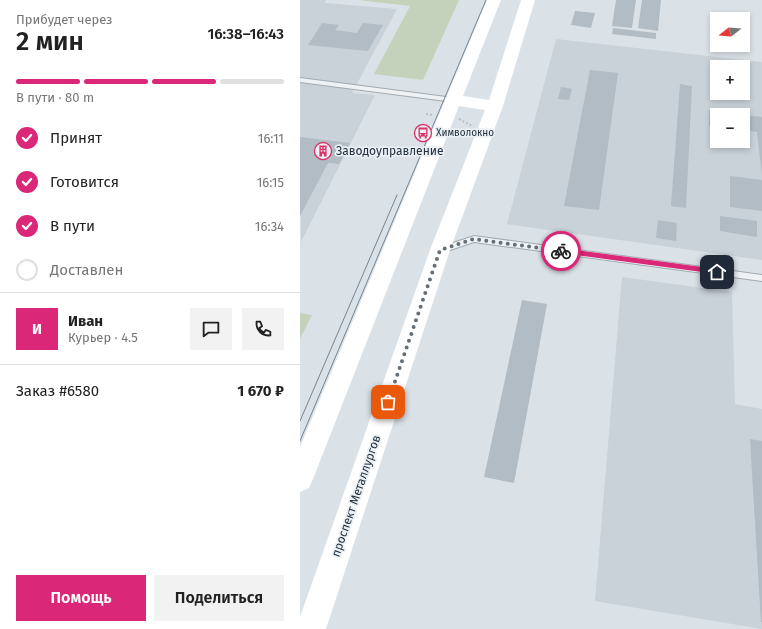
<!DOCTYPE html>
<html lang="ru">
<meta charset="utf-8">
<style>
body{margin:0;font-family:"Fira Sans",sans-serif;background:#f2f2f2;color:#222;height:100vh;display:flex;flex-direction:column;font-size:15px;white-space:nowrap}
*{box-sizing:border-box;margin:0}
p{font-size:13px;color:#767676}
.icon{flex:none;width:22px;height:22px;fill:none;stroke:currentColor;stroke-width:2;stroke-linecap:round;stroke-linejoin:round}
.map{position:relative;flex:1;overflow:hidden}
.details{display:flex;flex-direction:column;background:#fff;width:300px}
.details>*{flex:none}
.needle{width:26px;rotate:253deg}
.buttons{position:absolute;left:410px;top:12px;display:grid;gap:8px}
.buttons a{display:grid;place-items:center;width:40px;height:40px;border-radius:0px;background:#fff;box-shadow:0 2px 6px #0003;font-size:20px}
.pin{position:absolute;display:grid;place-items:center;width:34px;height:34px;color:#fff;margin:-17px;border-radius:8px;box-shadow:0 2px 6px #0006}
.courier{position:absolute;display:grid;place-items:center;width:40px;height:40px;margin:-20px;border:3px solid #db2777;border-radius:50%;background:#fff;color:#222;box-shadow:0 1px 5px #0007}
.headline em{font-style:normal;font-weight:600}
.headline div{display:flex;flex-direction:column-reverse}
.headline{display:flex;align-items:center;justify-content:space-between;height:68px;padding:0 16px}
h1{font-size:26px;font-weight:600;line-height:30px}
.bar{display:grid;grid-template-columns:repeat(4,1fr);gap:6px 4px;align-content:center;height:48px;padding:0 16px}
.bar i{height:5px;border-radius:3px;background:#e0e0e0}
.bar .selected{background:#db2777}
.bar p{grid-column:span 4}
.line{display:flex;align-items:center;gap:10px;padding:0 16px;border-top:1px solid #e0e0e0}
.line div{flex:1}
.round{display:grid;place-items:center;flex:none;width:42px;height:42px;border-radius:0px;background:#f2f2f2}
ol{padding:0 16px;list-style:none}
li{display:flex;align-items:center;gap:12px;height:44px}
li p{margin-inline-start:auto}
li .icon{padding:4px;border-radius:50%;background:#db2777;color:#fff;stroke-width:4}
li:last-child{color:#767676}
li i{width:22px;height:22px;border:2px solid #e0e0e0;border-radius:50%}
.action{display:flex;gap:8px;margin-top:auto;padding:8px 16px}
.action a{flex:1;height:46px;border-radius:0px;background:#db2777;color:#fff;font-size:16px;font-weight:600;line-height:46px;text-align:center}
.action a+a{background:#f2f2f2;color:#222}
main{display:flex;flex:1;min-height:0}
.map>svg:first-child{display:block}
.built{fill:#c9d1d9;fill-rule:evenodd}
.green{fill:#c5d2bb}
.building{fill:#b2bcc4}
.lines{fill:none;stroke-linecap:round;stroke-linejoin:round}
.lane-casing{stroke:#a0aab1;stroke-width:2}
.path{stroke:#b9c0c5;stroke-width:2;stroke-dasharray:2 2;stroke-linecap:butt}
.lane{fill:#eef2f5;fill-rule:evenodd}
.secondary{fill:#fff;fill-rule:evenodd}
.tram{stroke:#738492;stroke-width:1}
.route{fill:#db2777}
.done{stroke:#647079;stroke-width:4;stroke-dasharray:0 7.2}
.labels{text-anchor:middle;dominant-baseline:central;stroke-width:3.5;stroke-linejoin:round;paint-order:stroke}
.far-poi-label{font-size:10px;fill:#24323e;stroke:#eaf0f5;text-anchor:start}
.poi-label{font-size:12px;fill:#24323e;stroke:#eaf0f5;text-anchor:start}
.street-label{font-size:12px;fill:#24323e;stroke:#eaf0f5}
</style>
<main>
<section class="details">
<div class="headline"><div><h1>2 мин</h1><p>Прибудет через</p></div><em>16:38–16:43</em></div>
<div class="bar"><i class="selected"></i><i class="selected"></i><i class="selected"></i><i></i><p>В пути · 80 m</p></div>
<ol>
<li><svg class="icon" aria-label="check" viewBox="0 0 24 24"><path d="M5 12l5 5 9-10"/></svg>Принят<p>16:11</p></li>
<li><svg class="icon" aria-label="check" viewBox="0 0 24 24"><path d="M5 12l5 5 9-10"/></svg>Готовится<p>16:15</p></li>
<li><svg class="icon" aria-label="check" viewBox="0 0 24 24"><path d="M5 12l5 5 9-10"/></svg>В пути<p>16:34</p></li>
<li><i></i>Доставлен</li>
</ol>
<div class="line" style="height:72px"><b class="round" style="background:#db2777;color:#fff">И</b><div><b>Иван</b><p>Курьер · 4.5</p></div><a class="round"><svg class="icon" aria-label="chat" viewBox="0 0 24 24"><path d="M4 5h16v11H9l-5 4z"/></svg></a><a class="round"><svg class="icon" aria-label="phone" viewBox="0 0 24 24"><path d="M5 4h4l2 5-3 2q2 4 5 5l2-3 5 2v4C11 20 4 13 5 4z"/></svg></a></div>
<div class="line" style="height:52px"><div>Заказ #6580</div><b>1 670 ₽</b></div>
<div class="action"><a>Помощь</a><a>Поделиться</a></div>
</section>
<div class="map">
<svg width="462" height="629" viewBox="0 0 462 629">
<rect width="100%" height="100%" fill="#dbe2e7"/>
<g class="built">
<polygon points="0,0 26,0 25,3 97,9 52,93 75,95 1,242"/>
<path d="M256 39 462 62V260L207 224ZM417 67H443V93H417ZM417 115H443V141H417Z"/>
<polygon points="322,277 432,292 435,404 462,409 462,629 295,601"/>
</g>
<g class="green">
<polygon points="58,0 159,0 123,80 74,74 110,6"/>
<polygon points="0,313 12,315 0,339"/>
</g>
<g class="building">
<polygon points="316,0 336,0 332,28 312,26"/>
<polygon points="342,0 361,0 358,31 338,28"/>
<polygon points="275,11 295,13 291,28 271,25"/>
<polygon points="22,23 39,25 35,30 57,33 63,23 83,25 68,51 8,45"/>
<polygon points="313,28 356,33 356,39 312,34"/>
<polygon points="290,70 318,73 299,210 264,206"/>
<polygon points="380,84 392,86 386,208 371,206"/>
<polygon points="261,87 272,89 269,100 258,99"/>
<polygon points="409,111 438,114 438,115 417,115 417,127 409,126"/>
<polygon points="443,115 462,117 462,175 457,132 443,130"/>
<polygon points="0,137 50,143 39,164 28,163 0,216"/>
<polygon points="430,176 462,180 462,211 430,207"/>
<polygon points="420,216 457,221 457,237 420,231"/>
<polygon points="358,220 377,223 376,241 356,238"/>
<polygon points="222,300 247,304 214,483 184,477"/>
<polygon points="450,439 462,441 462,622 461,622"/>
</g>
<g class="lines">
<g class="lane-casing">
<g id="lane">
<polygon points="0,78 154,98 157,100 154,102 0,82"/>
<polygon points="174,236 462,275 462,281 174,242 141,253 137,250 138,248"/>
</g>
</g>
<g class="path">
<polyline points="126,114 133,115"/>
<polyline points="159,119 172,126"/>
</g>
<use href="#lane" class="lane"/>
<polygon class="secondary" points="187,0 201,0 163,96 189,100 221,0 235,0 203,106 150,250 26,629 0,629 0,617 130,250 185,110 159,106 13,479 9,488 0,492 0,447"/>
<g class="tram">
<polyline points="0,421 97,195"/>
<polyline points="0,441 186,0"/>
</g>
</g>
<polygon class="route" points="261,248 417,269 420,272 417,274 261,253 258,251"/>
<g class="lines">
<polyline class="done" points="88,402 140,250 174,239 261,251"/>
</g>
<defs>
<g id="bus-ring" transform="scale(0.9)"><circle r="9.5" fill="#eaf0f5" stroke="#d93367" stroke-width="1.5"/><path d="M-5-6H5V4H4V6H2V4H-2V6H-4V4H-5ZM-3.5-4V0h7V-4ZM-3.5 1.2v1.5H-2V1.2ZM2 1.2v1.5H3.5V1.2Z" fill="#d93367"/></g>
<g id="building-ring" transform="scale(0.9)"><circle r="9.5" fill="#eaf0f5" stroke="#d93367" stroke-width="1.5"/><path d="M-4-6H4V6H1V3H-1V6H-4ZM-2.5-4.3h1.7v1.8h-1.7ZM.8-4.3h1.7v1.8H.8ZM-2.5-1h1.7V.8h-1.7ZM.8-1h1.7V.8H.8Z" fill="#d93367"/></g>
</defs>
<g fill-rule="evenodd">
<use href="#bus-ring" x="123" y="133"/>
<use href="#building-ring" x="23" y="151"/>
</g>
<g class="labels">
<g class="far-poi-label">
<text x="136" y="133">Химволокно</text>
</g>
<g class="poi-label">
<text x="36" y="151">Заводоуправление</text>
</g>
<g class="street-label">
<text transform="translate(56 496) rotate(-71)">проспект Металлургов</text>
</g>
</g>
</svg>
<div class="buttons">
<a><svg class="needle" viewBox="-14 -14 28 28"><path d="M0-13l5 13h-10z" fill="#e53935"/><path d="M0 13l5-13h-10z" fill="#767676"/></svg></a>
<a>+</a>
<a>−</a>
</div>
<div class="pin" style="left:88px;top:402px;background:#ea580c"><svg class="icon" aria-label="bag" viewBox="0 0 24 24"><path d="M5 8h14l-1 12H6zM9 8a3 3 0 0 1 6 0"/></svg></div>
<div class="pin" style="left:417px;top:272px;background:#1f2937"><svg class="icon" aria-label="home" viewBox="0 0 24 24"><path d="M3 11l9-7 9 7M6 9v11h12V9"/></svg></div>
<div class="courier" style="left:261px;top:251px"><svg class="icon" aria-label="bike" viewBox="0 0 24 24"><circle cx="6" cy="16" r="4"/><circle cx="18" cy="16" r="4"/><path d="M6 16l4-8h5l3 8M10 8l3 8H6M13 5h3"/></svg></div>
</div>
</main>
